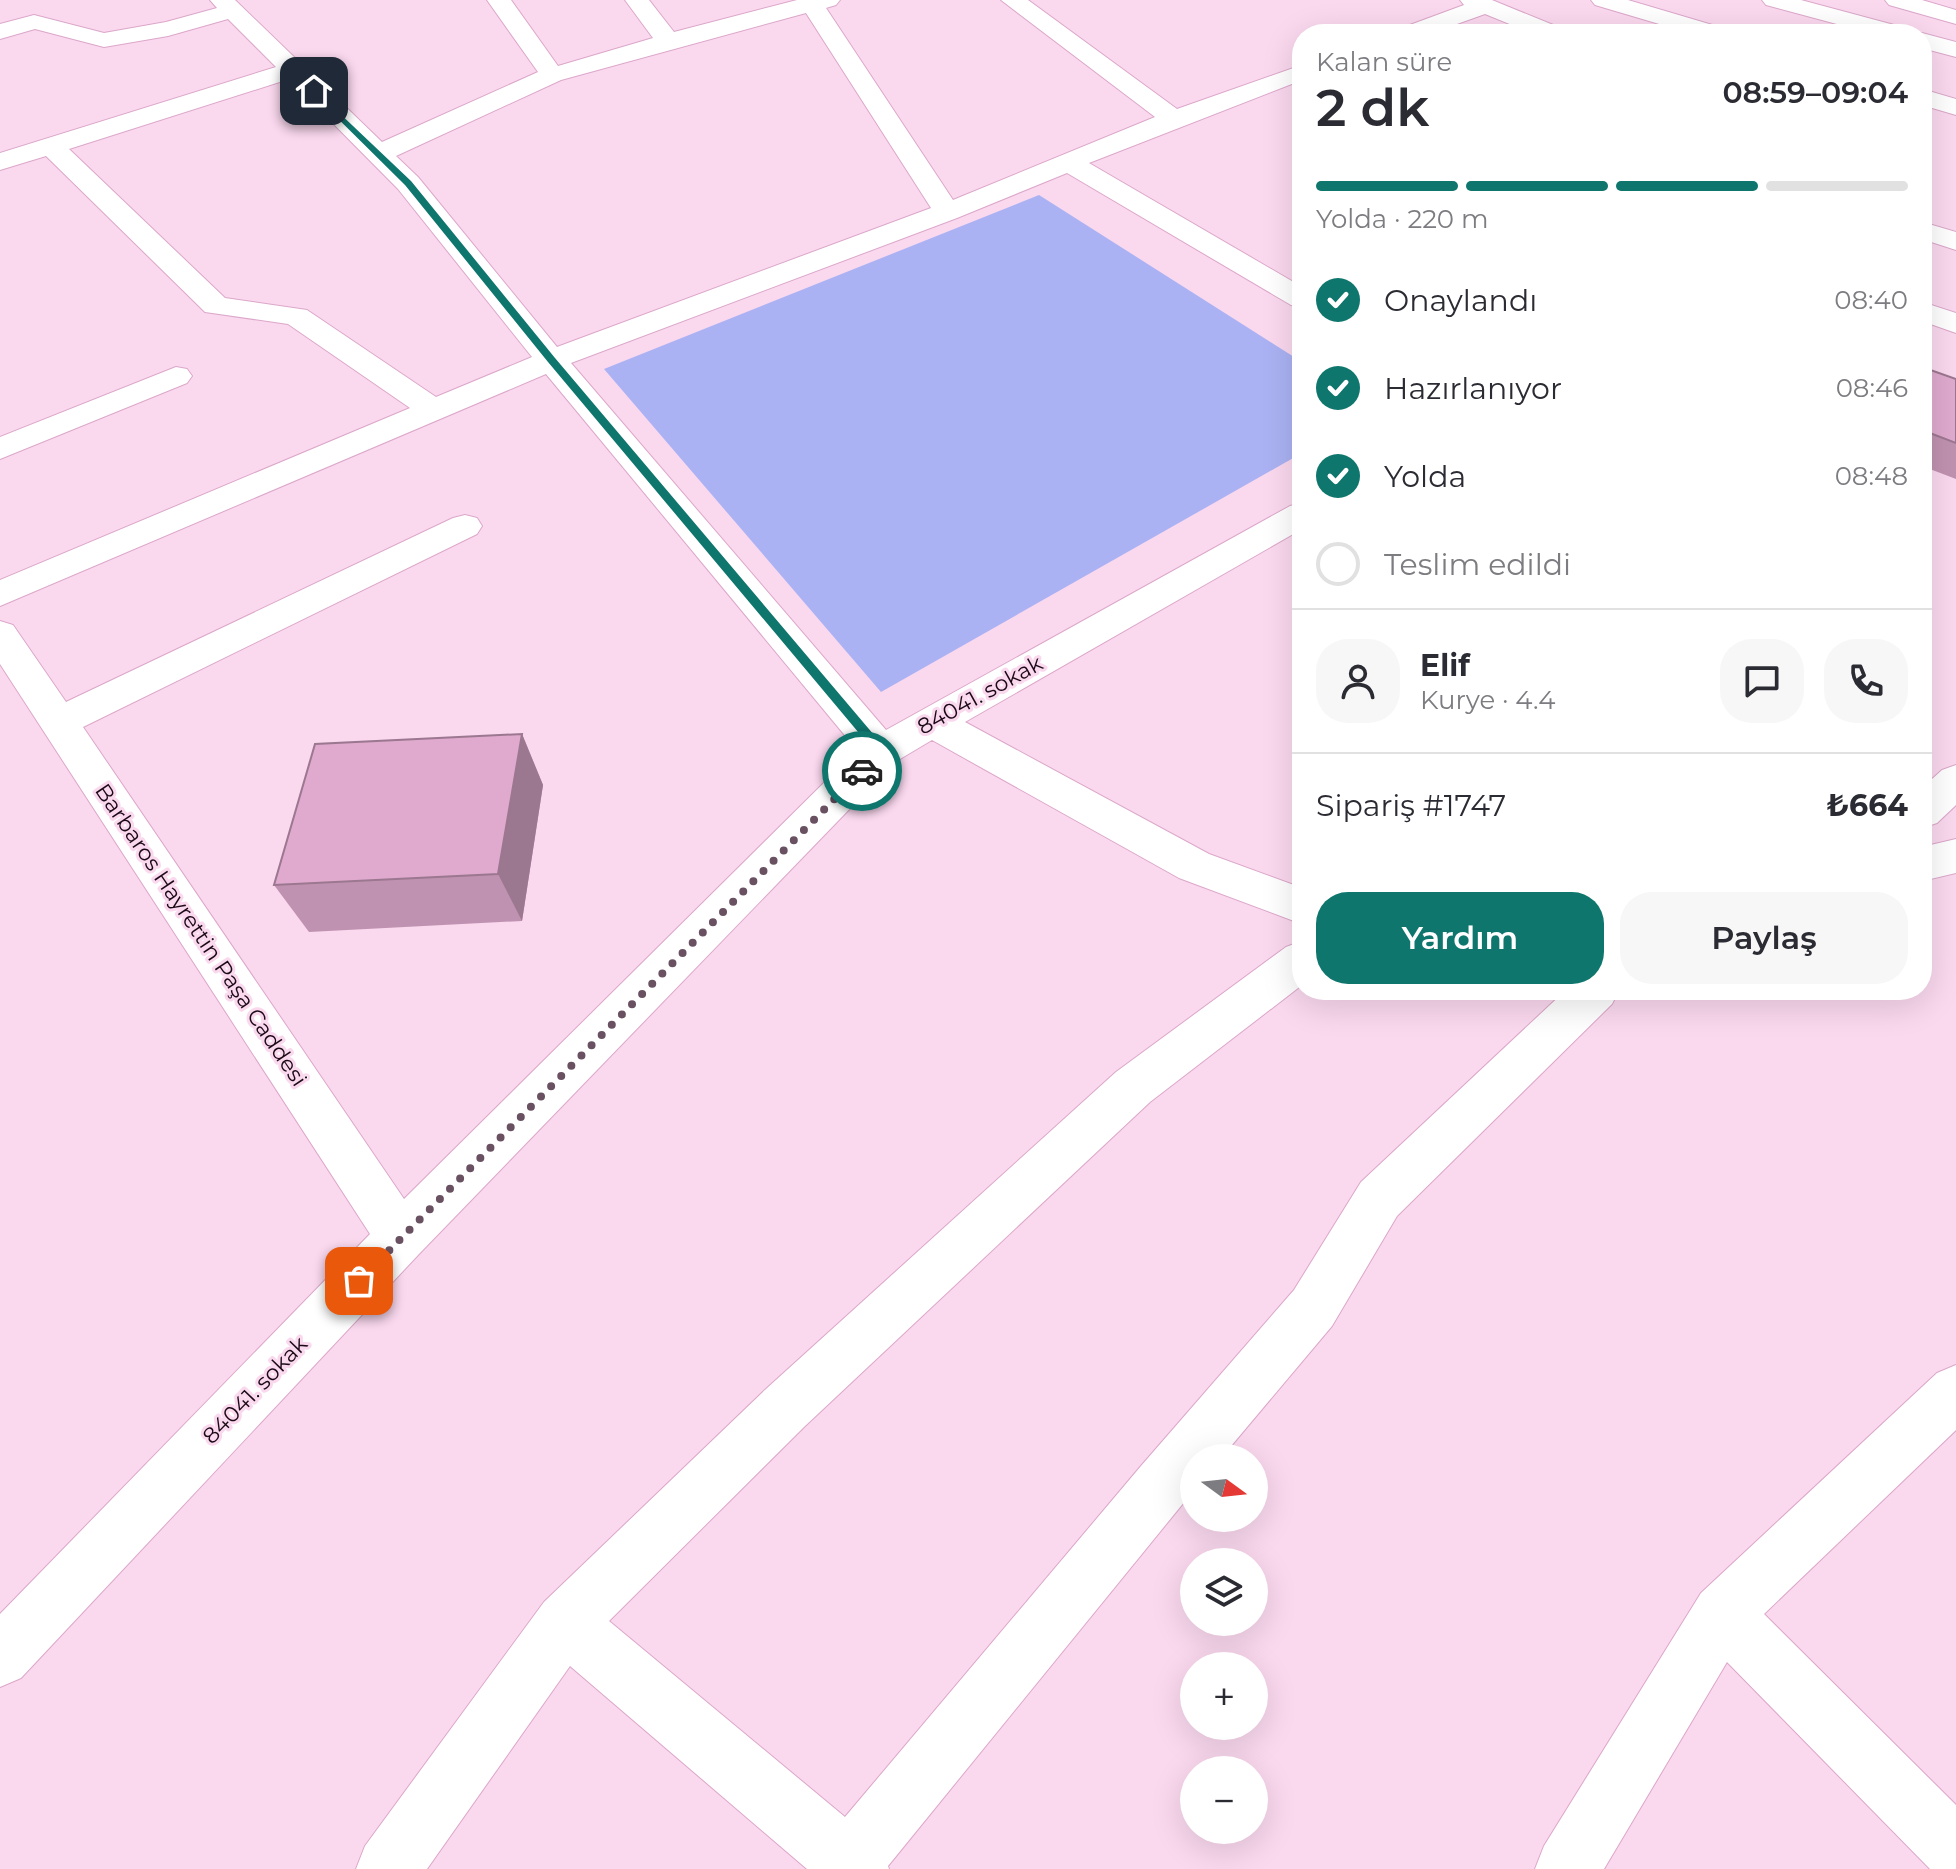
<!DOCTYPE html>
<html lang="tr">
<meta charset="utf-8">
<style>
body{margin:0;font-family:Montserrat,sans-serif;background:#f7f7f7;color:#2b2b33;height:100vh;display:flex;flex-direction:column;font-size:30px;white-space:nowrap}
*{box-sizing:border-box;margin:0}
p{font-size:26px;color:#7c7c81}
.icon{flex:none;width:44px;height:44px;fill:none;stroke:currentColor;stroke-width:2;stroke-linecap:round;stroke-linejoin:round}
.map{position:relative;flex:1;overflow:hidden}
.details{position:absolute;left:1292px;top:24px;width:640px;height:976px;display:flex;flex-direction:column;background:#fff;border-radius:32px;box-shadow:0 8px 32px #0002}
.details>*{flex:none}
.needle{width:52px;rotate:105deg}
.controls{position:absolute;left:1180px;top:1444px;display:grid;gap:16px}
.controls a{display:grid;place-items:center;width:88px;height:88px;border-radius:50%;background:#fff;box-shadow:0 8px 32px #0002;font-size:40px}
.pin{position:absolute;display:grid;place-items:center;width:68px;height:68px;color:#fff;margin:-34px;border-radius:16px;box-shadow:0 4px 12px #0006}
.courier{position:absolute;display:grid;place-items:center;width:80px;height:80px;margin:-40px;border:6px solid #0f766e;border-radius:50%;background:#fff;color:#222;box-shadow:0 2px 10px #0007}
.summary em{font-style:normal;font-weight:600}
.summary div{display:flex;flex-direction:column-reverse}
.summary{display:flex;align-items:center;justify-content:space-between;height:136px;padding:0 24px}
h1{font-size:52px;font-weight:600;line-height:60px}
.bar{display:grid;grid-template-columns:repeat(4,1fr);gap:12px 8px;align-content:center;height:96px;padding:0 24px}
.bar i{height:10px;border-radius:6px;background:#e1e1e2}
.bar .current{background:#0f766e}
.bar p{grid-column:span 4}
.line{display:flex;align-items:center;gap:20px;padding:0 24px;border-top:2px solid #e1e1e2}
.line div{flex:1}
.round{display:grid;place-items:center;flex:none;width:84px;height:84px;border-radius:32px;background:#f7f7f7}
ol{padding:0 24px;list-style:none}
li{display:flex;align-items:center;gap:24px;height:88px}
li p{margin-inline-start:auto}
li .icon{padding:8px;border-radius:50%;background:#0f766e;color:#fff;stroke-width:4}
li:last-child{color:#7c7c81}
li i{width:44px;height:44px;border:4px solid #e1e1e2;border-radius:50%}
.primary-button{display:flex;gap:16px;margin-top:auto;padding:16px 24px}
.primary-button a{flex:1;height:92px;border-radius:32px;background:#0f766e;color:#fff;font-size:32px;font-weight:600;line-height:92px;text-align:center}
.primary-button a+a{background:#f7f7f7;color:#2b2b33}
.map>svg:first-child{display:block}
.green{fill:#aab2f3}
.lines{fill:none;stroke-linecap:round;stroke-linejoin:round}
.minor-casing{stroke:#dca7ca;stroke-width:2}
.minor{fill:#fff;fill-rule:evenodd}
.wall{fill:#c092b1}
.shaded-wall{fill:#9c7790}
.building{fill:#dfaace;stroke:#9c7790;stroke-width:2}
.route{fill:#0f766e}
.done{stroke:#695162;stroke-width:8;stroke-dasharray:0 14.4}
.labels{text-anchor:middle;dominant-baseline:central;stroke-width:6;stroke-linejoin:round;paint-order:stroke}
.street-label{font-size:22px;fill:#1b0916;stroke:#fad8ee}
</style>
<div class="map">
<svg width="1956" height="1869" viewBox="0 0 1956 1869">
<rect width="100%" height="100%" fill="#fad8ee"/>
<polygon class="green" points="1039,195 1302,362 1302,453 881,692 604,369"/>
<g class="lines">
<g class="minor-casing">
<g id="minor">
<path d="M210 0H235L382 142 538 72 487 0H511L558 66 653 38 625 0H649L674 32 797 0H840L836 5 826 8 953 200 1155 117 1001 0H1028L1177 109 1302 65V80L1089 163 1302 287V308L1291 305 1067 173 957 218 571 363 886 730 1290 506 1302 503V529L965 722 1209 854 1302 888V924L1179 878 932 740 895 762 419 1254 21 1678 0 1687V1614L370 1234 0 664V621L13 625 66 702 453 518 465 515 477 518 482 526 477 534 83 727 404 1199 857 750 546 374 0 606V580L410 408 288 324 205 312 46 156 0 170V153L276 67 228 19 168 36 104 47 35 29 0 39V24L34 15 104 33 166 22 217 8ZM806 13 931 208 557 347 418 177 396 156 561 80ZM289 79 398 189 532 357 436 397 307 310 225 298 69 149Z"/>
<polygon points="1460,0 1492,0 1563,29 1567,34 1534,34 1485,14 1429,34 1395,34 1399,29 1464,5"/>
<polygon points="1591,0 1628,0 1726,29 1730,34 1693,34 1595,5"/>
<polygon points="1762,0 1801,0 1909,29 1913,34 1874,34 1766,5"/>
<polygon points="1885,0 1922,0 1956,10 1956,24 1889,5"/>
<polygon points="1922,33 1956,42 1956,57 1922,48 1922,34 1917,34"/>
<polygon points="1922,89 1956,99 1956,115 1922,105"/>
<polygon points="1922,222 1956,232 1956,250 1922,239"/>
<polygon points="1922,302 1956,313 1956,333 1922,321"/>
<polygon points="176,367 187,369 192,376 187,383 0,459 0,437"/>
<polygon points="1956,765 1956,805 1937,823 1922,828 1922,788 1942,770"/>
<polygon points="1956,839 1956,873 1922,881 1922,847"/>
<polygon points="1302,941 1302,985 1150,1102 804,1427 609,1621 845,1817 1141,1466 1294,1290 1361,1182 1566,990 1619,990 1612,1004 1397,1216 1332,1326 1221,1458 1194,1458 1194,1490 888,1866 889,1869 807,1869 570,1666 427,1869 356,1869 365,1846 544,1602 766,1389 1116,1072 1286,947"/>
<polygon points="1956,1365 1956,1430 1764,1614 1956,1805 1956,1869 1930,1869 1727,1662 1604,1869 1535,1869 1544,1846 1701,1593 1937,1373"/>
</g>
</g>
<use href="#minor" class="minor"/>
</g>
<g class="wall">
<polygon points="1922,367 1956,379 1956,479 1922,466"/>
<polygon points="522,734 543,785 522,921 309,932 274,885"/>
</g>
<polygon class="shaded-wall" points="522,734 543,785 522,921 498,874"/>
<g class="building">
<polygon points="1922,367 1956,379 1956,443 1922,430"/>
<polygon points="522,734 498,874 274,885 315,744"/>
</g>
<polygon class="route" points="314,89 411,181 555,358 885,748 885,755 866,774 862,776 856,771 874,751 548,362 405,185 311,92"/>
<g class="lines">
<polyline class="done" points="359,1281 862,771"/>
</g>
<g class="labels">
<g class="street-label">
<text transform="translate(980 695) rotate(-29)">84041. sokak</text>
<text transform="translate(201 935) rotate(56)">Barbaros Hayrettin Paşa Caddesi</text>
<text transform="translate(255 1390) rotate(-46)">84041. sokak</text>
</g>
</g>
</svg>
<div class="controls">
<a><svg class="needle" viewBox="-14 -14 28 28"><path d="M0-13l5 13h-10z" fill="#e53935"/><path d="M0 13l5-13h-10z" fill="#7c7c81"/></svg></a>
<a><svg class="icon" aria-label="layers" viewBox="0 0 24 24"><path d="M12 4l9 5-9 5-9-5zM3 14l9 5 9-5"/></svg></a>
<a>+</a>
<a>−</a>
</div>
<div class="pin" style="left:359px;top:1281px;background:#ea580c"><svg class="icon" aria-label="bag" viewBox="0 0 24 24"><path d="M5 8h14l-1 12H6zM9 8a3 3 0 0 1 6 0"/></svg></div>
<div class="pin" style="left:314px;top:91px;background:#1f2937"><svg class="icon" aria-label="home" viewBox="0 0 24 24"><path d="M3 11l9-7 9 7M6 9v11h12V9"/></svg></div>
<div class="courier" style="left:862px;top:771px"><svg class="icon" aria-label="car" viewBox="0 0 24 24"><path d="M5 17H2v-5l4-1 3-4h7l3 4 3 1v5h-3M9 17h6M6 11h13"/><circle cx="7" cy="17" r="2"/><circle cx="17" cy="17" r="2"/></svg></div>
<section class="details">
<div class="summary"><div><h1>2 dk</h1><p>Kalan süre</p></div><em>08:59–09:04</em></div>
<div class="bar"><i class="current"></i><i class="current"></i><i class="current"></i><i></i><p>Yolda · 220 m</p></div>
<ol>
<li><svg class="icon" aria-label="check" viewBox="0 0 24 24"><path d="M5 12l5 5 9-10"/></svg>Onaylandı<p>08:40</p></li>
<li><svg class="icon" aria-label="check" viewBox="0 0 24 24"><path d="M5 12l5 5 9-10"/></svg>Hazırlanıyor<p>08:46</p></li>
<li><svg class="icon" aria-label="check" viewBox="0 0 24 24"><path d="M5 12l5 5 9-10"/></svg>Yolda<p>08:48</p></li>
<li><i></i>Teslim edildi</li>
</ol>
<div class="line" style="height:144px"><a class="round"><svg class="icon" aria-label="person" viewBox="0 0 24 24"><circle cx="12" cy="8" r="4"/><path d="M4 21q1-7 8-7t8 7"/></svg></a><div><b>Elif</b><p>Kurye · 4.4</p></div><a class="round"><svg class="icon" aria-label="chat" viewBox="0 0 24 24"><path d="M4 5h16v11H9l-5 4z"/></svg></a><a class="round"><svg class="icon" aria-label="phone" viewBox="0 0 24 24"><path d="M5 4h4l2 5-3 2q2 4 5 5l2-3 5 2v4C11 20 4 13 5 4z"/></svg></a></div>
<div class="line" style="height:104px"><div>Sipariş #1747</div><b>₺664</b></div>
<div class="primary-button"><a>Yardım</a><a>Paylaş</a></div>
</section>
</div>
